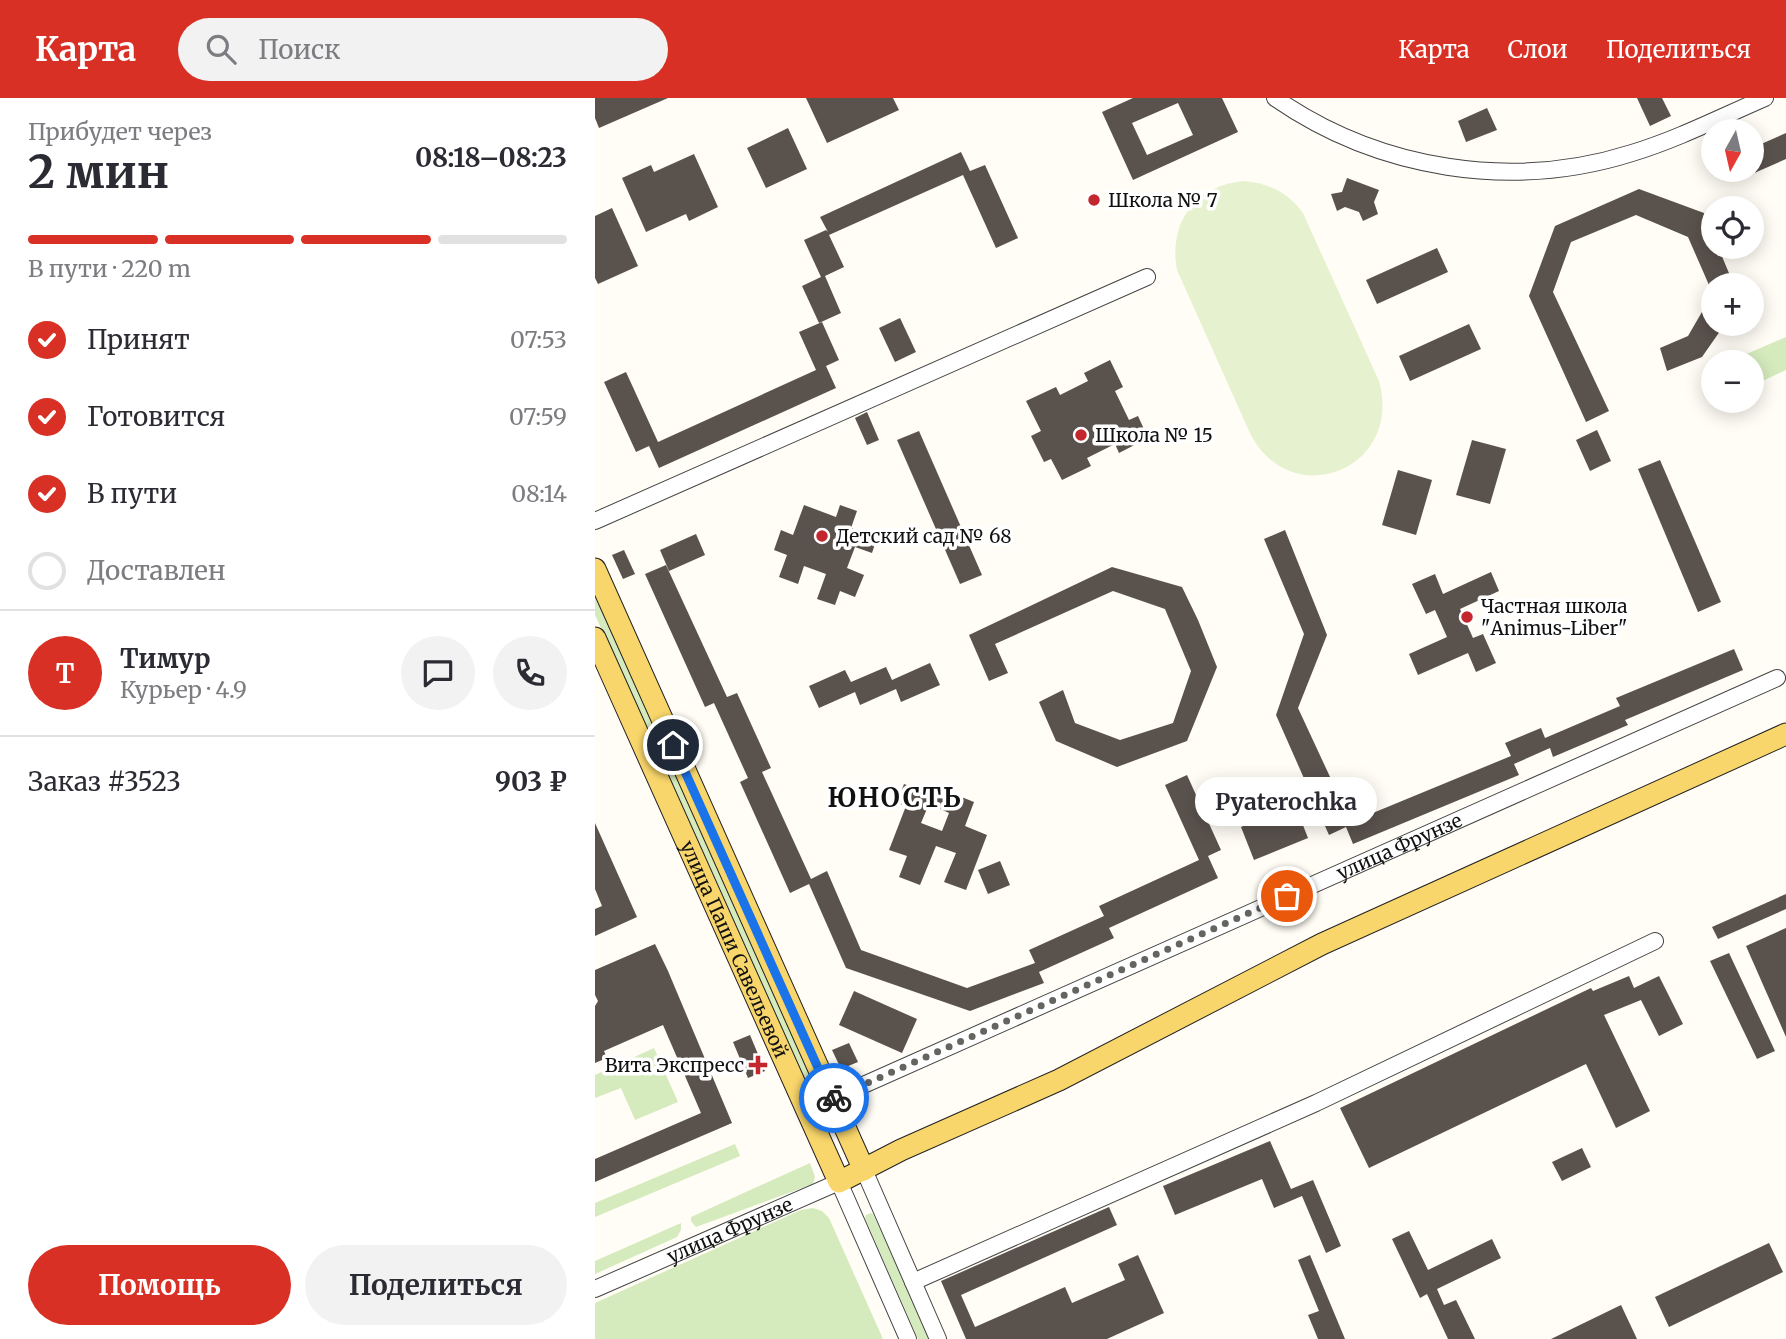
<!DOCTYPE html>
<html lang="ru">
<meta charset="utf-8">
<style>
body{margin:0;font-family:Merriweather,serif;background:#f2f2f3;color:#2b2b33;height:100vh;display:flex;flex-direction:column;font-size:26px;white-space:nowrap}
*{box-sizing:border-box;margin:0}
p{font-size:23px;color:#7c7c81}
.icon{flex:none;width:38px;height:38px;fill:none;stroke:currentColor;stroke-width:2;stroke-linecap:round;stroke-linejoin:round}
.map{position:relative;flex:1;overflow:hidden}
.side{display:flex;flex-direction:column;background:#fff;width:595px}
.side>*{flex:none}
.needle{width:46px;rotate:188deg}
.controls{position:absolute;left:1106px;top:21px;display:grid;gap:14px}
.controls a{display:grid;place-items:center;width:63px;height:63px;border-radius:50%;background:#fff;box-shadow:0 4px 18px #0003;font-size:35px}
.pin{position:absolute;display:grid;place-items:center;width:60px;height:60px;color:#fff;margin:-30px;border:4px solid #fff;border-radius:50%;box-shadow:0 2px 7px #0007}
.courier{position:absolute;display:grid;place-items:center;width:70px;height:70px;margin:-35px;border:5px solid #1a73e8;border-radius:50%;background:#fff;color:#222;box-shadow:0 2px 9px #0007}
.bubble{position:absolute;height:49px;border-radius:24px;background:#fff;box-shadow:0 4px 18px #0003;font-size:23px;font-weight:700;line-height:49px;text-align:center}
.head em{font-style:normal;font-weight:700}
.head div{display:flex;flex-direction:column-reverse}
.head{display:flex;align-items:center;justify-content:space-between;height:119px;padding:0 28px}
h1{font-size:46px;font-weight:700;line-height:52px}
.bar{display:grid;grid-template-columns:repeat(4,1fr);gap:10px 7px;align-content:center;height:84px;padding:0 28px}
.bar i{height:9px;border-radius:5px;background:#e1e1e2}
.bar .current{background:#d93025}
.bar p{grid-column:span 4}
.line{display:flex;align-items:center;gap:18px;padding:0 28px;border-top:2px solid #e1e1e2}
.line div{flex:1}
.round{display:grid;place-items:center;flex:none;width:74px;height:74px;border-radius:37px;background:#f2f2f3}
ol{padding:0 28px;list-style:none}
li{display:flex;align-items:center;gap:21px;height:77px}
li p{margin-inline-start:auto}
li .icon{padding:7px;border-radius:50%;background:#d93025;color:#fff;stroke-width:4}
li:last-child{color:#7c7c81}
li i{width:38px;height:38px;border:4px solid #e1e1e2;border-radius:50%}
.cta{display:flex;gap:14px;margin-top:auto;padding:14px 28px}
.cta a{flex:1;height:80px;border-radius:42px;background:#d93025;color:#fff;font-size:28px;font-weight:700;line-height:80px;text-align:center}
.cta a+a{background:#f2f2f3;color:#2b2b33}
header{display:flex;align-items:center;gap:42px;box-sizing:border-box;height:98px;padding:0 35px;background:#d93025;color:#fff}
header strong{font-size:33px}
nav{display:flex;gap:38px;margin-inline-start:auto;font-size:24px}
.search{width:490px;height:63px;background:#f2f2f3;display:flex;align-items:center;gap:18px;box-sizing:border-box;padding:0 24px;border-radius:38px;color:#7c7c81;font-size:26px}
main{display:flex;flex:1;min-height:0}
.map>svg:first-child{display:block}
.green{fill:#d5ebbd}
.pitch{fill:#e6f2cf}
.building{fill:#5a524d;fill-rule:evenodd}
.lines{fill:none;stroke-linecap:round;stroke-linejoin:round}
.minor-casing{stroke:#444;stroke-width:18}
.major-casing{stroke:#222;stroke-width:23}
.minor{stroke:#fff;stroke-width:16}
.major{stroke:#f9d66b;stroke-width:21}
.done{stroke:#646461;stroke-width:7;stroke-dasharray:0 12.6}
.route{stroke:#1a73e8;stroke-width:9}
.poi-dot{fill:#c4262e;stroke:#fff;stroke-width:2.5}
.labels{text-anchor:middle;dominant-baseline:central;stroke-width:7;stroke-linejoin:round;paint-order:stroke}
.poi-label{font-size:19px;fill:#111;stroke:#fff;text-anchor:start}
.street-label{font-size:19px;fill:#111;stroke:#fff}
.district-label{font-size:26px;font-weight:bold;letter-spacing:2px;fill:#111;stroke:#fff}
</style>
<header>
<strong>Карта</strong>
<div class="search"><svg class="icon" aria-label="search" viewBox="0 0 24 24"><circle cx="10" cy="10" r="6"/><path d="M15 15l6 6"/></svg>Поиск</div>
<nav><a>Карта</a><a>Слои</a><a>Поделиться</a></nav>
</header>
<main>
<section class="side">
<div class="head"><div><h1>2 мин</h1><p>Прибудет через</p></div><em>08:18–08:23</em></div>
<div class="bar"><i class="current"></i><i class="current"></i><i class="current"></i><i></i><p>В пути · 220 m</p></div>
<ol>
<li><svg class="icon" aria-label="check" viewBox="0 0 24 24"><path d="M5 12l5 5 9-10"/></svg>Принят<p>07:53</p></li>
<li><svg class="icon" aria-label="check" viewBox="0 0 24 24"><path d="M5 12l5 5 9-10"/></svg>Готовится<p>07:59</p></li>
<li><svg class="icon" aria-label="check" viewBox="0 0 24 24"><path d="M5 12l5 5 9-10"/></svg>В пути<p>08:14</p></li>
<li><i></i>Доставлен</li>
</ol>
<div class="line" style="height:126px"><b class="round" style="background:#d93025;color:#fff">Т</b><div><b>Тимур</b><p>Курьер · 4.9</p></div><a class="round"><svg class="icon" aria-label="chat" viewBox="0 0 24 24"><path d="M4 5h16v11H9l-5 4z"/></svg></a><a class="round"><svg class="icon" aria-label="phone" viewBox="0 0 24 24"><path d="M5 4h4l2 5-3 2q2 4 5 5l2-3 5 2v4C11 20 4 13 5 4z"/></svg></a></div>
<div class="line" style="height:91px"><div>Заказ #3523</div><b>903 ₽</b></div>
<div class="cta"><a>Помощь</a><a>Поделиться</a></div>
</section>
<div class="map">
<svg width="1191" height="1241" viewBox="0 0 1191 1241">
<rect width="100%" height="100%" fill="#fffdf5"/>
<g class="green">
<polygon points="1191,239 1191,272 1157,288 1157,264 1133,264"/>
<polygon points="0,490 231,1013 227,1015 222,1011 127,795 0,517"/>
<polygon points="59,950 83,1004 40,1022 26,990 0,1000 0,977"/>
<polygon points="140,1046 145,1058 0,1119 0,1105"/>
<polygon points="215,1065 220,1079 218,1086 101,1129 96,1123 96,1119"/>
<polygon points="218,1110 227,1113 234,1120 288,1241 0,1241 0,1205 206,1112"/>
<polygon points="276,1115 278,1116 336,1241 323,1241 270,1120 271,1117"/>
<polygon points="86,1125 86,1132 82,1139 0,1176 0,1163"/>
</g>
<path class="pitch" d="M649 83C674 85 693 95 708 115L784 283C809 373 693 416 654 333L582 172C573 124 601 87 649 83Z"/>
<g class="building">
<polygon points="0,0 73,0 4,30 0,20"/>
<polygon points="211,0 298,0 304,12 232,45"/>
<path d="M538 0H627L643 34 538 82 507 14ZM583 5 598 37 552 57 537 25Z"/>
<polygon points="1042,0 1067,0 1076,18 1055,28"/>
<polygon points="892,10 902,32 871,44 863,23"/>
<polygon points="193,30 212,71 171,90 152,50"/>
<polygon points="1191,35 1191,61 1157,76 1157,50"/>
<polygon points="366,54 375,73 390,67 423,140 401,150 368,77 234,137 249,169 230,178 246,215 224,225 207,188 226,179 209,142 231,132 233,134 225,119"/>
<polygon points="99,56 123,109 94,123 91,116 51,134 27,80 56,67 59,74"/>
<polygon points="752,80 784,92 779,104 783,116 768,123 764,114 750,109 742,113 736,96 747,94"/>
<polygon points="1044,91 1109,115 1118,136 1118,149 1123,149 1139,187 1114,187 1093,139 1041,117 976,144 958,194 1014,313 991,324 934,198 960,128"/>
<polygon points="17,110 43,168 3,186 0,180 0,118"/>
<polygon points="842,150 853,174 782,206 771,182"/>
<polygon points="1118,195 1118,226 1130,226 1107,259 1072,273 1065,250 1093,238"/>
<polygon points="305,220 321,254 300,264 284,230"/>
<polygon points="227,224 244,262 231,268 241,290 64,370 54,348 41,354 9,284 31,274 63,344 221,272 204,234"/>
<polygon points="874,226 886,251 815,283 804,258"/>
<polygon points="515,262 528,289 520,293 534,322 543,318 553,340 524,355 520,346 492,360 496,368 467,382 456,361 449,364 436,338 446,333 431,303 461,289 465,297 493,283 489,275"/>
<polygon points="272,314 284,342 272,347 260,320"/>
<polygon points="1002,332 1016,363 995,373 981,342"/>
<polygon points="324,333 387,477 365,486 302,342"/>
<polygon points="877,342 911,351 895,406 861,397"/>
<polygon points="1065,362 1126,504 1103,514 1043,371"/>
<polygon points="803,372 837,382 821,437 787,427"/>
<polygon points="209,407 241,419 245,407 262,413 256,430 282,440 277,455 260,449 252,470 269,477 260,499 245,493 240,507 222,501 231,476 209,468 203,486 184,479 192,457 179,452 186,432 198,437"/>
<polygon points="690,432 732,537 703,610 756,724 916,658 910,645 946,630 950,640 1025,608 1021,600 1139,551 1148,572 1030,622 1033,627 958,659 955,650 919,666 924,677 758,746 751,729 734,737 681,617 709,536 669,441"/>
<polygon points="101,436 110,457 74,473 65,452"/>
<polygon points="29,452 40,476 28,481 17,457"/>
<polygon points="71,467 132,599 142,595 176,670 167,674 216,781 232,773 266,852 372,890 440,865 434,852 509,818 504,808 604,762 570,687 592,677 626,752 613,758 623,780 514,830 519,840 444,874 449,885 375,913 251,870 214,786 195,795 145,684 153,680 119,605 110,609 50,476"/>
<polygon points="517,469 587,489 603,522 622,569 592,643 522,669 461,643 444,604 468,592 480,625 525,642 578,625 596,573 570,511 518,493 400,546 413,575 394,583 374,537"/>
<polygon points="896,474 904,493 865,511 878,540 888,536 901,565 881,574 873,555 823,577 814,556 852,539 840,512 831,516 817,486 840,476 848,496"/>
<polygon points="335,565 345,587 306,604 301,591 265,607 260,594 224,610 214,588 250,572 256,584 291,569 297,582"/>
<path d="M309 686 351 702 354 694 379 704 370 728 392 737 371 792 349 784 361 755 341 748 325 787 304 779 312 758 294 752 311 708 302 705ZM334 706 354 715 347 733 326 725Z"/>
<polygon points="700,707 713,740 659,762 646,729"/>
<polygon points="0,725 42,819 0,838 0,811 7,808 0,791"/>
<polygon points="405,763 415,787 393,796 383,772"/>
<polygon points="1191,796 1191,811 1123,841 1117,829"/>
<polygon points="1191,830 1191,939 1151,848"/>
<polygon points="60,846 73,873 137,1025 0,1084 0,1061 106,1015 68,927 9,953 12,960 0,965 0,908 3,903 0,897 0,872"/>
<polygon points="1134,855 1180,953 1162,961 1115,863"/>
<polygon points="1034,878 1039,890 1064,878 1088,926 1064,938 1046,902 1009,917 1055,1013 1021,1030 991,966 774,1070 745,1010 996,890 998,893"/>
<polygon points="259,893 322,921 307,955 244,927"/>
<polygon points="155,937 170,973 153,980 138,944"/>
<polygon points="254,945 263,964 246,971 237,952"/>
<polygon points="675,1043 696,1091 718,1082 746,1148 731,1155 707,1098 679,1110 667,1081 580,1117 568,1088"/>
<polygon points="987,1050 996,1069 967,1083 957,1064"/>
<polygon points="514,1109 522,1127 366,1197 380,1229 470,1189 477,1205 530,1182 523,1166 543,1157 569,1215 512,1241 371,1241 346,1183"/>
<polygon points="814,1133 833,1172 897,1141 906,1160 842,1191 849,1207 861,1202 880,1241 853,1241 832,1196 825,1200 797,1141"/>
<polygon points="1174,1145 1188,1174 1074,1229 1060,1199"/>
<polygon points="715,1157 750,1241 723,1241 713,1217 724,1213 703,1162"/>
<polygon points="1026,1207 1042,1241 956,1241"/>
</g>
<g class="lines">
<g class="minor-casing">
<g id="minor">
<path d="M680 0C784 72 917 93 1037 55 1083 41 1126 19 1170 0"/>
<polyline points="0,423 552,179"/>
<path id="s1" d="M237 1001 1182 580"/>
<polyline points="269,1072 343,1241"/>
<polyline points="318,1184 721,1005 1060,843"/>
<path id="s2" d="M0 1191 244 1084 313 1241"/>
</g>
</g>
<g class="major-casing">
<g id="major">
<polyline points="0,471 269,1072"/>
<path id="s3" d="M0 540 244 1084 306 1052 464 982 727 846 1191 636"/>
</g>
</g>
<use href="#minor" class="minor"/>
<use href="#major" class="major"/>
</g>
<g class="lines">
<polyline class="done" points="239,1000 692,798"/>
<polyline class="route" points="78,647 237,1001 239,1000"/>
</g>
<g class="poi-dot">
<circle cx="499" cy="102" r="7"/>
<circle cx="486" cy="337" r="7"/>
<circle cx="227" cy="438" r="7"/>
<circle cx="872" cy="519" r="7"/>
<path d="M159.5 956.5h7v7h7v7h-7v7h-7v-7h-7v-7h7z"/>
</g>
<g class="labels">
<g class="poi-label">
<text x="513" y="102">Школа № 7</text>
<text x="500" y="337">Школа № 15</text>
<text x="241" y="438">Детский сад № 68</text>
<text x="886" y="508">Частная школа<tspan x="886" dy="22">"Animus-Liber"</tspan></text>
<text x="149" y="967" text-anchor="end">Вита Экспресс</text>
</g>
<g class="street-label">
<text stroke="none"><textPath href="#s1" startOffset="621">улица Фрунзе</textPath></text>
<text stroke="none"><textPath href="#s3" startOffset="341">улица Паши Савельевой</textPath></text>
<text stroke="none"><textPath href="#s2" startOffset="147">улица Фрунзе</textPath></text>
</g>
<g class="district-label">
<text x="300" y="699">ЮНОСТЬ</text>
</g>
</g>
</svg>
<div class="controls">
<a><svg class="needle" viewBox="-14 -14 28 28"><path d="M0-13l5 13h-10z" fill="#e53935"/><path d="M0 13l5-13h-10z" fill="#7c7c81"/></svg></a>
<a><svg class="icon" aria-label="locate" viewBox="0 0 24 24"><circle cx="12" cy="12" r="6"/><path d="M12 2v4M12 18v4M2 12h4M18 12h4"/></svg></a>
<a>+</a>
<a>−</a>
</div>
<div class="pin" style="left:692px;top:798px;background:#ea580c"><svg class="icon" aria-label="bag" viewBox="0 0 24 24"><path d="M5 8h14l-1 12H6zM9 8a3 3 0 0 1 6 0"/></svg></div>
<div class="pin" style="left:78px;top:647px;background:#1f2937"><svg class="icon" aria-label="home" viewBox="0 0 24 24"><path d="M3 11l9-7 9 7M6 9v11h12V9"/></svg></div>
<div class="courier" style="left:239px;top:1000px"><svg class="icon" aria-label="bike" viewBox="0 0 24 24"><circle cx="6" cy="16" r="4"/><circle cx="18" cy="16" r="4"/><path d="M6 16l4-8h5l3 8M10 8l3 8H6M13 5h3"/></svg></div>
<div class="bubble" style="left:600px;top:679px;width:182px">Pyaterochka</div>
</div>
</main>
